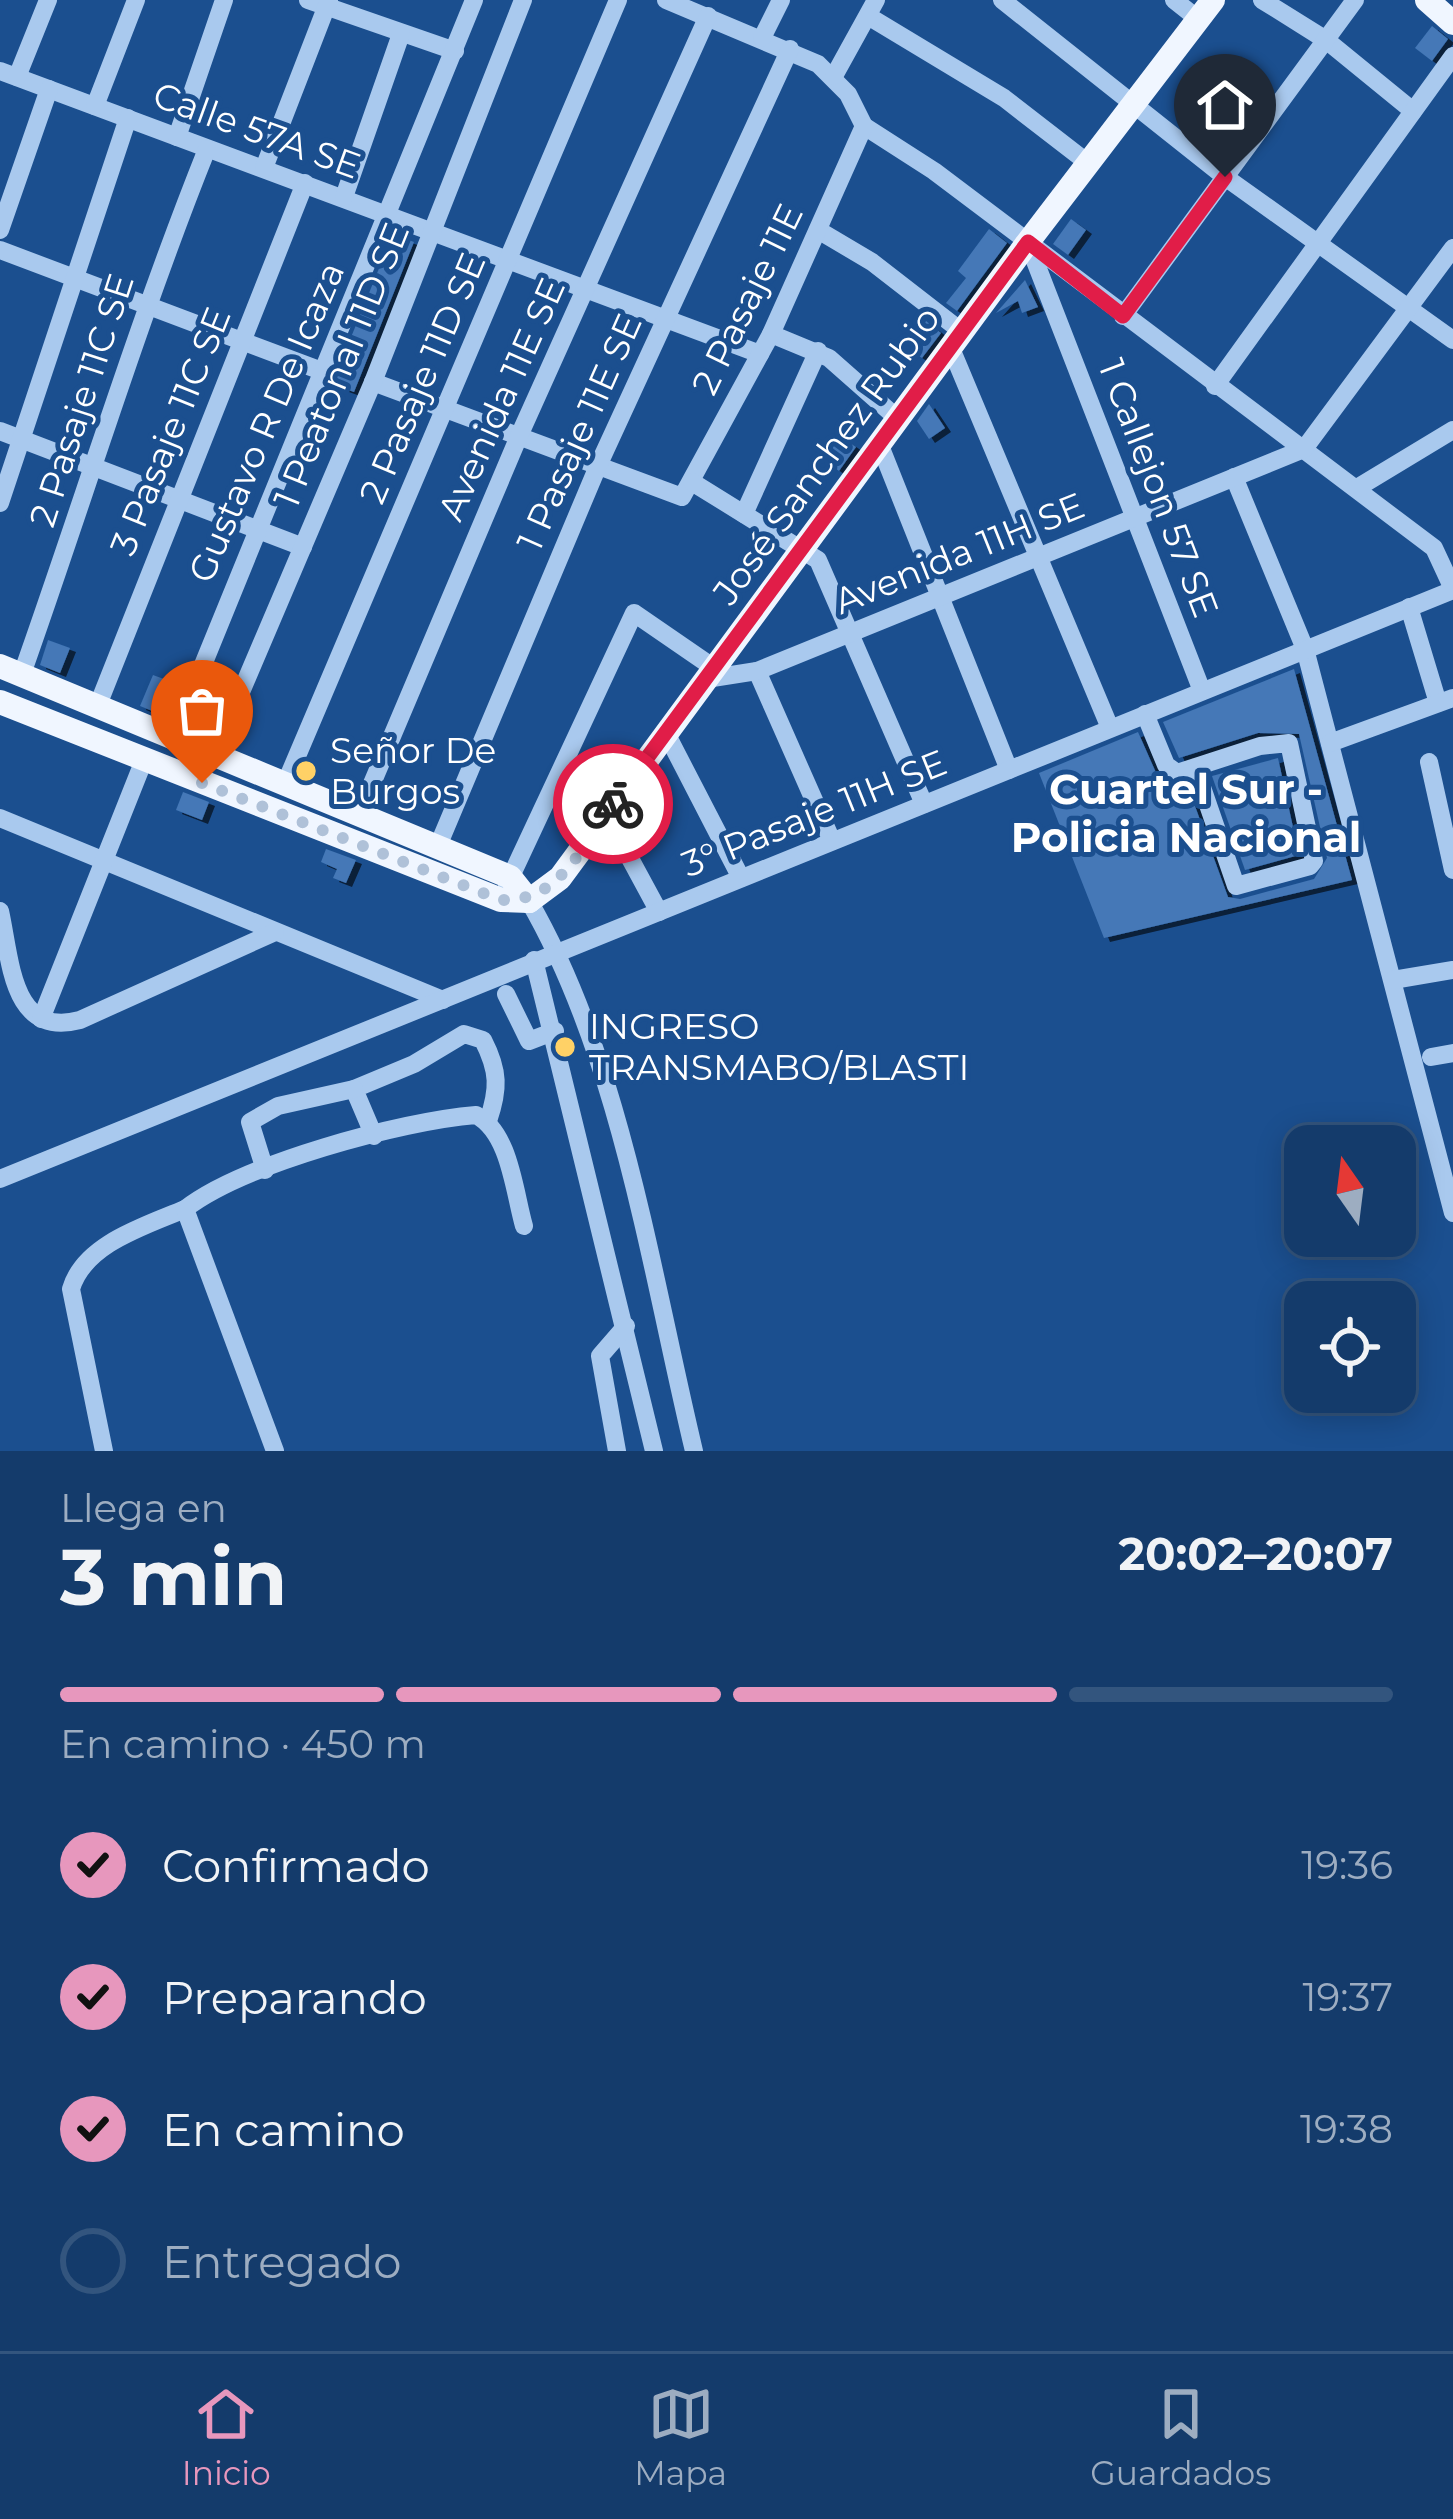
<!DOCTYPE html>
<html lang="es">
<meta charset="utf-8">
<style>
body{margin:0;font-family:Montserrat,sans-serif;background:#214673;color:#f1f3f6;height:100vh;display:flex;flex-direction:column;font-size:45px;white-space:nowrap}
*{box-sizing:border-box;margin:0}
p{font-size:39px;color:#9dadc1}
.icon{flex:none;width:66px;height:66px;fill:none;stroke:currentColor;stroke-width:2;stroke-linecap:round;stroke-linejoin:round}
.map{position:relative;height:1451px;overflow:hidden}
.side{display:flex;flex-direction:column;background:#143b6b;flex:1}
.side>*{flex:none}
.needle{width:78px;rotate:346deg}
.tools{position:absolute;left:1284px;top:1125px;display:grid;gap:24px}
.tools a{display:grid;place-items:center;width:132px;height:132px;border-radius:24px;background:#143b6b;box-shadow:0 6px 30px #0003,0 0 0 3px #33557e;font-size:60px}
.pin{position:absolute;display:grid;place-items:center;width:102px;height:102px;color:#fff;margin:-123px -51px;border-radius:50% 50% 50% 0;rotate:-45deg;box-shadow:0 0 12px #0007}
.pin .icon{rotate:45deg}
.courier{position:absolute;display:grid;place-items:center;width:120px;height:120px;margin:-60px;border:9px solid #e11d48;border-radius:50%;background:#fff;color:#222;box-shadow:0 3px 15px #0007}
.headline em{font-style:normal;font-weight:700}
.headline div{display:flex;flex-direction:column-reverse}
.headline{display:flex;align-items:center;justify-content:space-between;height:204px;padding:0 60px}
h1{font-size:78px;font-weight:700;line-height:90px}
.bar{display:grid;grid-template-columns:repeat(4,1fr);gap:18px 12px;align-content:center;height:144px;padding:0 60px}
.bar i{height:15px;border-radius:9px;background:#33557e}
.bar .selected{background:#e797bd}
.bar p{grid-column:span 4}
ol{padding:0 60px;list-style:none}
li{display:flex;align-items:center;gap:36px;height:132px}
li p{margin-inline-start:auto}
li .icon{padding:12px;border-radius:50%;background:#e797bd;color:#111;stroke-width:4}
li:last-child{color:#9dadc1}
li i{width:66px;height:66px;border:6px solid #33557e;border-radius:50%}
.tab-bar{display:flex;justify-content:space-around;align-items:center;height:168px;border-top:3px solid #33557e;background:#143b6b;font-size:33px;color:#9dadc1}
.tab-bar a{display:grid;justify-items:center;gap:6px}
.tab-bar .selected{color:#e797bd}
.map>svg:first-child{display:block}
.building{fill:#4478b7;filter:url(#shadow)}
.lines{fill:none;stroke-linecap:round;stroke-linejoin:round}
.minor{stroke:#a9c9ee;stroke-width:18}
.major{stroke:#f0f6ff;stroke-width:24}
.done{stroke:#afc1d8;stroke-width:12;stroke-dasharray:0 21.6}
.route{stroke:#e11d48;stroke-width:15}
.poi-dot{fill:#ffd166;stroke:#1b4f8f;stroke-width:4.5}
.labels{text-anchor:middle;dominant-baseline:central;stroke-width:10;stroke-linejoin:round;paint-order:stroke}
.street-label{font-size:36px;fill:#fff;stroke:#1b4f8f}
.poi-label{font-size:36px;fill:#fff;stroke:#1b4f8f;text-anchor:start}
.quarter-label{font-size:42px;font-weight:bold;fill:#fff;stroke:#1b4f8f}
</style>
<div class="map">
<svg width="1453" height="1451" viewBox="0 0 1453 1451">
<defs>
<filter id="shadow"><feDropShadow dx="6" dy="4" stdDeviation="0" flood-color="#0009"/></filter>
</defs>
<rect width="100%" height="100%" fill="#1b4f8f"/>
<g class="building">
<polygon points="1432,26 1448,39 1432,61 1415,48"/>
<polygon points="1071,219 1086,230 1068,255 1053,244"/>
<polygon points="989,229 1007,243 957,311 946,303 966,278 958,271"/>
<polygon points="393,234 414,242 354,392 332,384"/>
<polygon points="1025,280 1038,307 1022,313 1018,301 996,313"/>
<polygon points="926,321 941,333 922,358 912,351"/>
<polygon points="929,404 945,428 929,439 917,421"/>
<polygon points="837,434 856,447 839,471 818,455"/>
<polygon points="48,640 70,648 60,673 40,665"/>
<polygon points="1294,669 1352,880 1104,938 1039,773 1138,732 1157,775 1174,786 1187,784 1228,897 1240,899 1314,879 1327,858 1299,734 1258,733 1179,758 1163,722"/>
<polygon points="153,675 180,685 167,717 140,706"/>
<polygon points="1278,758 1299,855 1245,870 1212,776"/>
<polygon points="183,792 209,802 202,820 176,810"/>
<polygon points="326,849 356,860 346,883 333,878 337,869 321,862"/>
</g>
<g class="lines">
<g class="minor">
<polyline points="308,0 455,51"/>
<polyline points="666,0 818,64 848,94 864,126 934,171 1434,548 1453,589"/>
<polyline points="1002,0 1225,177 1453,340"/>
<polyline points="1174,0 1198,19"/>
<polyline points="1262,0 1326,40 1413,111"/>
<polyline points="868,16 1004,98 1088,163"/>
<polyline points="762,38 781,0"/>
<polyline points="0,71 760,354"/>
<polyline points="834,76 876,0"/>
<polyline points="17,77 48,0"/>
<polyline points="95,106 136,0"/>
<polyline points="177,137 224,0"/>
<polyline points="264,168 329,0"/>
<polyline points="344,197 401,34"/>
<polyline points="0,230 49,89"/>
<polyline points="818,230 872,262 961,331"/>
<polyline points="1028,243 1202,691"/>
<polyline points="0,250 319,370"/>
<polyline points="1123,316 1355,0"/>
<polyline points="771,334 829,358 897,418"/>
<polyline points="950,346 1110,728"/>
<polyline points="373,382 682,497 771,334 864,126"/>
<polyline points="1215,386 1453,56"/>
<polyline points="0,431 303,547"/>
<polyline points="879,443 1009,770"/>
<polyline points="1234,477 1305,649 1453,1213"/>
<polyline points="692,482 818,560 924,804"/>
<polyline points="1357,488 1453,430"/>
<polyline points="0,503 128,118"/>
<polyline points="744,514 818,351"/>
<polyline points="1409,607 1438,703"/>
<polyline points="757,671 832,841"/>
<path d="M22 674C84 499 138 321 207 149"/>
<polyline points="706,679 757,671 1304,449 1453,248"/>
<polyline points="98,705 305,183"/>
<polyline points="1145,714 1166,765 1177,773 1260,746 1289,743 1314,861 1310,866 1236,886 1195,767"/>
<polyline points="666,733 741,878"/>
<polyline points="174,736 474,0"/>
<polyline points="1330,743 1453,698"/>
<polyline points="215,753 373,382 523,0"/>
<polyline points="1429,762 1453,870"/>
<polyline points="286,782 618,0"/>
<polyline points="360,812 519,436 708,16"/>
<polyline points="606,814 659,912"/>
<polyline points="0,818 443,1000"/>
<polyline points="438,846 598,466 790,49"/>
<polyline points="507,885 634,613 714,668"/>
<path d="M529 901C621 1060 651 1272 694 1451"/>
<path d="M0 911C11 960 11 1038 80 1020L275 932"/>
<polyline points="534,960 654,1451"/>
<polyline points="1393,980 1453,970"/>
<polyline points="506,994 529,1041 555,1031"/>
<polyline points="41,1019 144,760"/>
<polyline points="1431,1057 1453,1053"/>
<path d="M374 1136 354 1089 414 1064 464 1034 483 1040C499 1071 499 1089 488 1121"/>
<polyline points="265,1170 250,1122 278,1106 354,1089"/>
<polyline points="0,1179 1453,590"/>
<path d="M104 1451 71 1289C84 1244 145 1226 185 1209"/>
<path d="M275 1451 185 1209C243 1164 401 1121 476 1115 510 1133 514 1191 524 1226"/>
<polyline points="617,1451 600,1356 626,1326"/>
</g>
<g class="major">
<polyline points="1427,0 1453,23"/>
<polyline points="0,666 510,877 529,901"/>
<polyline points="0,702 501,900 529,901"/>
<polyline points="529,901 560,878 1028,242 1213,0"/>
</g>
</g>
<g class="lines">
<path class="done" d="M202 783 501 900C560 902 581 847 613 804"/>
<polyline class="route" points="613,804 1028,242 1123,316 1225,177"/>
</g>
<g class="poi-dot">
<circle cx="306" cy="771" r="12"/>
<circle cx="565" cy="1047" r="12"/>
</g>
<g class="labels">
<g class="street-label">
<text transform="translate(257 130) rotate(20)">Calle 57A SE</text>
<text transform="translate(747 299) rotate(-64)">2 Pasaje 11E</text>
<text transform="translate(341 365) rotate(-68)">1 Peatonal 11D SE</text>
<text transform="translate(422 378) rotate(-67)">2 Pasaje 11D SE</text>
<text transform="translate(501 399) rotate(-66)">Avenida 11E SE</text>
<text transform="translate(81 400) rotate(-72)">2 Pasaje 11C SE</text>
<text transform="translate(266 422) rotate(-67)">Gustavo R De Icaza</text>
<text transform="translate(170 431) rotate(-68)">3 Pasaje 11C SE</text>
<text transform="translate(579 432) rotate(-66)">1 Pasaje 11E SE</text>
<text transform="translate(826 455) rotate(-54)">José Sanchez Rubio</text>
<text transform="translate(1159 488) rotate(69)">1 Callejon 57 SE</text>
<text transform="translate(959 553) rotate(-22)">Avenida 11H SE</text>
<text transform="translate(814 813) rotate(-22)">3° Pasaje 11H SE</text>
</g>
<g class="poi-label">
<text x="330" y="750">Señor De<tspan x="330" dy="41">Burgos</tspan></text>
<text x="589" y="1026">INGRESO<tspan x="589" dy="41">TRANSMABO/BLASTI</tspan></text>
</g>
<g class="quarter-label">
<text x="1186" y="789">Cuartel Sur -<tspan x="1186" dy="48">Policia Nacional</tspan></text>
</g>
</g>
</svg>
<div class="tools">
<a><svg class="needle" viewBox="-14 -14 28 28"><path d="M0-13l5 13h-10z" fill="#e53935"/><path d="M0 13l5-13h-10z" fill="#9dadc1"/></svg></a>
<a><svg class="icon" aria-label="locate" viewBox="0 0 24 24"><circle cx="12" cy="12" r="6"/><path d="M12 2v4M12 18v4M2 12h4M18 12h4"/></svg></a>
</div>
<div class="pin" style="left:202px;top:783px;background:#ea580c"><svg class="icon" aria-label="bag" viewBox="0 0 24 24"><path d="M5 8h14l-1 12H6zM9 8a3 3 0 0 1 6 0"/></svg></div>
<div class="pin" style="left:1225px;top:177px;background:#1f2937"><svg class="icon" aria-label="home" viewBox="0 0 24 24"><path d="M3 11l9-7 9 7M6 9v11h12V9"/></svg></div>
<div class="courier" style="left:613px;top:804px"><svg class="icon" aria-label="bike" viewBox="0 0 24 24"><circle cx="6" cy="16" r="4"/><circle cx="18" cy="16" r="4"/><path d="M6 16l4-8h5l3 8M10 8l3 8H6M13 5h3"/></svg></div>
</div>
<section class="side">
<div class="headline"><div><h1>3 min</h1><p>Llega en</p></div><em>20:02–20:07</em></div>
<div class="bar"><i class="selected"></i><i class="selected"></i><i class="selected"></i><i></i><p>En camino · 450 m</p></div>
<ol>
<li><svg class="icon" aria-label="check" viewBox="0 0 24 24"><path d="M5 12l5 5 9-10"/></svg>Confirmado<p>19:36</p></li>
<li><svg class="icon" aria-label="check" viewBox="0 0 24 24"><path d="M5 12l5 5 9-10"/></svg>Preparando<p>19:37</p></li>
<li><svg class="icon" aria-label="check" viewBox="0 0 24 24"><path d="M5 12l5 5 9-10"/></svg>En camino<p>19:38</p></li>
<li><i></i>Entregado</li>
</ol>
</section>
<nav class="tab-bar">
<a class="selected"><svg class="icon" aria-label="home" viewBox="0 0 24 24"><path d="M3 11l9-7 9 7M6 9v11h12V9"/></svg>Inicio</a>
<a><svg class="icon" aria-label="map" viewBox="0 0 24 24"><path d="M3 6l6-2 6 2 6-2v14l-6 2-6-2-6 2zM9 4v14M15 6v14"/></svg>Mapa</a>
<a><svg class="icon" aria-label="saved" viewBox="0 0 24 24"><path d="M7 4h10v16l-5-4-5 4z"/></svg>Guardados</a>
</nav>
